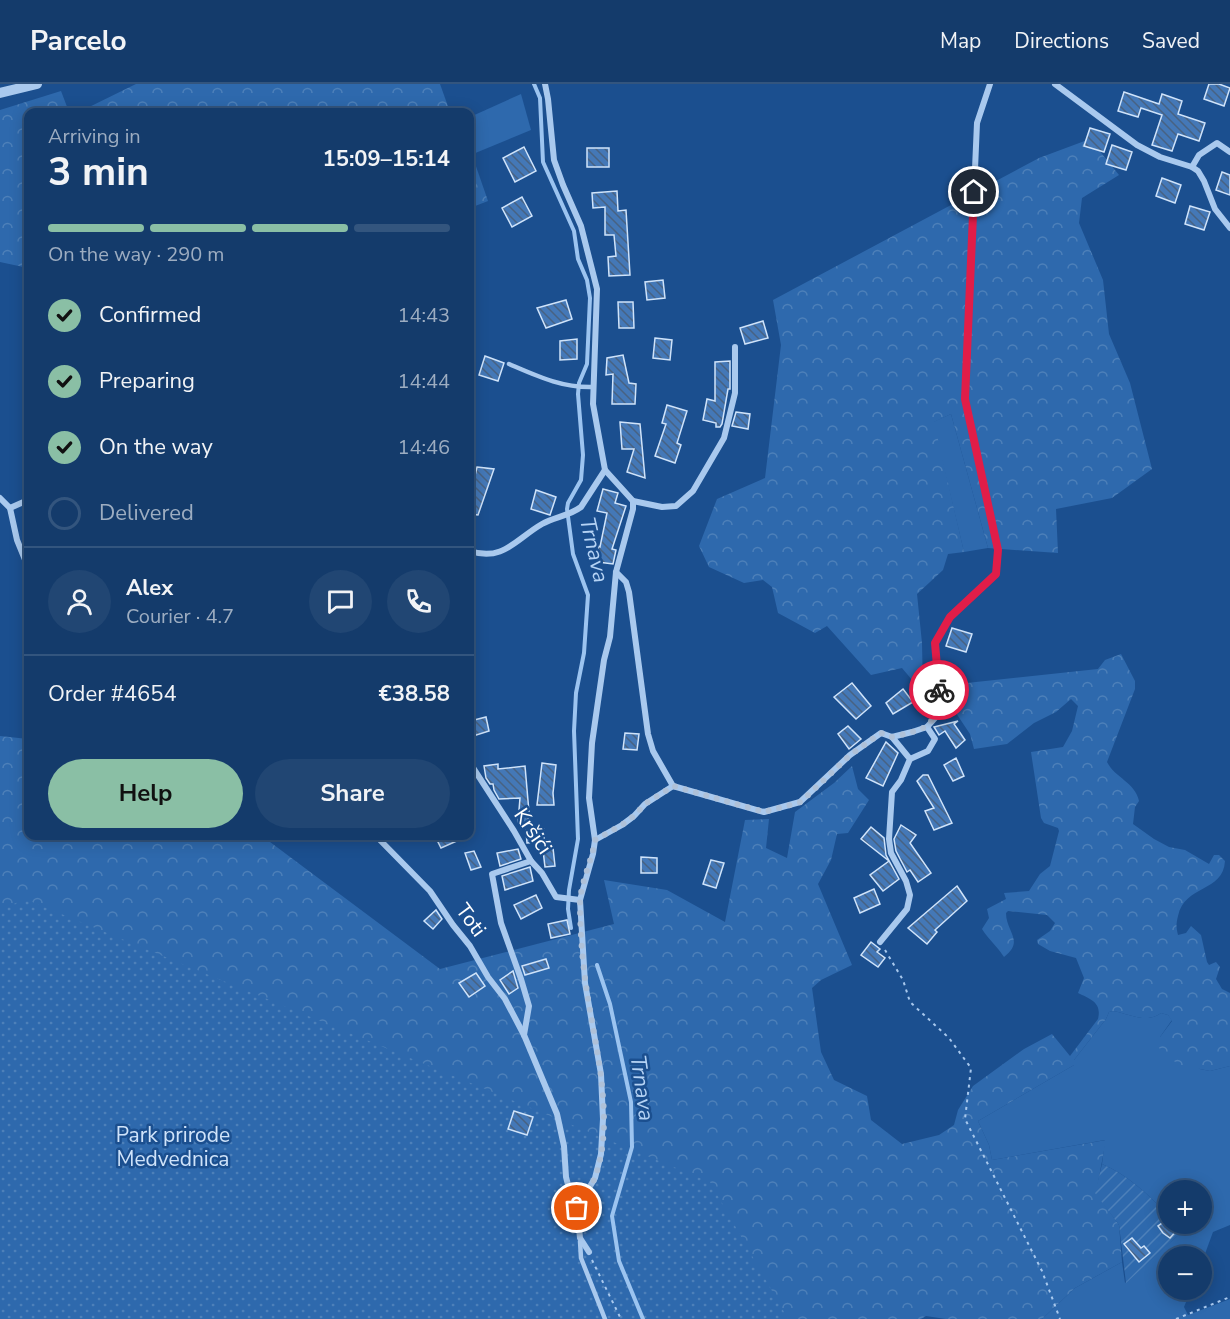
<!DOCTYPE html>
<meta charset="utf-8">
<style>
body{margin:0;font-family:"Nunito Sans",sans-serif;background:#214673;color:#f1f3f6;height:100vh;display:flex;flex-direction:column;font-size:22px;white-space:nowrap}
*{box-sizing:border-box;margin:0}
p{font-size:20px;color:#9dadc1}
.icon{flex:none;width:33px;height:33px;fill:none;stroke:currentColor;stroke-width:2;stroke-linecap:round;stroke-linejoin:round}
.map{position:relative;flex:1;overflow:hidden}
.sheet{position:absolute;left:24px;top:24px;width:450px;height:732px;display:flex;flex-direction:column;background:#143b6b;border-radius:12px;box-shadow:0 3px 15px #0003,0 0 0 2px #33557e}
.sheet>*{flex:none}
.controls{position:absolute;left:1158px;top:1096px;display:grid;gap:12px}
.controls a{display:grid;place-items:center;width:54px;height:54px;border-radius:50%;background:#143b6b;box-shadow:0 3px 15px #0003,0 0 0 2px #33557e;font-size:30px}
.pin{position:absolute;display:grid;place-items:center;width:51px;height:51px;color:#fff;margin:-26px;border:3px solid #fff;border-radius:50%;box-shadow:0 2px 6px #0007}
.courier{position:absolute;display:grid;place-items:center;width:60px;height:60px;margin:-30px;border:4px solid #e11d48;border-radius:50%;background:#fff;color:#222;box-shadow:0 2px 8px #0007}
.overview em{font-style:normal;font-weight:700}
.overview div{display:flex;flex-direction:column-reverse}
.overview{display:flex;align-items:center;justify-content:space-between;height:102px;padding:0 24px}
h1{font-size:39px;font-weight:700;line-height:45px}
.bar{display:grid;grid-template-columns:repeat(4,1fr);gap:9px 6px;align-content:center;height:72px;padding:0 24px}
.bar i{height:8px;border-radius:4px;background:#33557e}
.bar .selected{background:#8abfa5}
.bar p{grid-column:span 4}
.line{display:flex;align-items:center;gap:15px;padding:0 24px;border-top:2px solid #33557e}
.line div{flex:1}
.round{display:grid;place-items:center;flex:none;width:63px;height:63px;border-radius:32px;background:#214673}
ol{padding:0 24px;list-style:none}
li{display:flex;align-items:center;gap:18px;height:66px}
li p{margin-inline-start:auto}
li .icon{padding:6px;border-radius:50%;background:#8abfa5;color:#111;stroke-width:4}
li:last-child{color:#9dadc1}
li i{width:33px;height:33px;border:3px solid #33557e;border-radius:50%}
.button{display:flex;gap:12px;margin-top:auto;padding:12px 24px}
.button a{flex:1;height:69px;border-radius:36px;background:#8abfa5;color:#111;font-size:24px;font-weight:700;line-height:69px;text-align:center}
.button a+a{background:#214673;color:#f1f3f6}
header{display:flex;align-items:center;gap:36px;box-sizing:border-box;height:84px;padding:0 30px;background:#143b6b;border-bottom:2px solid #33557e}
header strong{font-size:28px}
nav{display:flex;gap:33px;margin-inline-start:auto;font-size:21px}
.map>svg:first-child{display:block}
.grass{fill:#2e69ad}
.forest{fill:url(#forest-crowns)}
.park{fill:url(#park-dots)}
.garden{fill:url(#garden-furrows)}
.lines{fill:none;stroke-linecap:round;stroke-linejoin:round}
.stream{stroke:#9cc4f0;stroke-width:4}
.building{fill:url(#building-back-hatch);stroke:#cfe3fa;stroke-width:1.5}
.path{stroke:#a9c9ee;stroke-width:2;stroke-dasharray:3 4.5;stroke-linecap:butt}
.service{stroke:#a9c9ee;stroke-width:4.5}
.minor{stroke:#a9c9ee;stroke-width:6}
.tertiary{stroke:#a9c9ee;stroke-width:10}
.done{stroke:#afc1d8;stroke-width:6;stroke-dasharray:0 10.8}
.route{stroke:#e11d48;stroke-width:8}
.labels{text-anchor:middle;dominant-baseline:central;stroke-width:5;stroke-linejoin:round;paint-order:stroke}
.street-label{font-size:21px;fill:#fff;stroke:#1b4f8f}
.park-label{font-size:21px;fill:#cfe3fa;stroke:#1b4f8f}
.water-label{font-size:22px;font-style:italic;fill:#b5d3f5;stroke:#1b4f8f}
</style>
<header>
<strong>Parcelo</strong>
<nav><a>Map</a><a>Directions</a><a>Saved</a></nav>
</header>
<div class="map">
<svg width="1230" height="1235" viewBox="0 0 1230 1235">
<defs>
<pattern id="forest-crowns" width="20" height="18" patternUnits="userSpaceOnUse" patternTransform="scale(1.5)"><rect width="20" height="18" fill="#2e69ad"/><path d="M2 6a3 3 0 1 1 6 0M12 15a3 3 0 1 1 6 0" fill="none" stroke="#4d80b9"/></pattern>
<pattern id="park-dots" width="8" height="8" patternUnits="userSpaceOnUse" patternTransform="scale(1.5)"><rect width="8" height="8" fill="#2e69ad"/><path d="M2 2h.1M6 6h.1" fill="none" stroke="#4d80b9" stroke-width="1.8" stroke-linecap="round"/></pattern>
<pattern id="garden-furrows" width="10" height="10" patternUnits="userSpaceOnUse" patternTransform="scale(1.5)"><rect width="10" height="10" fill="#2e69ad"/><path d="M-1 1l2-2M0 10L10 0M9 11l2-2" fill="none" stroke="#4d80b9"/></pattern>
<pattern id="building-back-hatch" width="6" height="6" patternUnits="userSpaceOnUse" patternTransform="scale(1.5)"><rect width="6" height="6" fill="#4478b7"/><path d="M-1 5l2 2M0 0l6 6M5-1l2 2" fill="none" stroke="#486282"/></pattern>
</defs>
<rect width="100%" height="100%" fill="#1b4f8f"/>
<g class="grass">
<polygon points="521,10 531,46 473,70 470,65 470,33"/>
<polygon points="951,330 988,464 964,468 933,338"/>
<path d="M1113 927C1130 930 1146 940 1161 929L1168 931 1172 936 1160 953 1200 985 1210 987 1230 982V1141L1213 1148 1202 1178V1173H1168V1206H1191L1184 1223 1188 1231 1230 1215V1235H1042L1075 1204 1122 1178 1125 1199 1184 1146 1178 1140H1202V1107H1168V1131C1149 1111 1128 1091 1102 1080L1105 1056 992 1076 989 1061 978 1037 1074 981V976L1106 935 1109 928Z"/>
</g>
<g class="forest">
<polygon points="136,0 440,0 450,28 79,28"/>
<polygon points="61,7 69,28 28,28 28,184 0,178 0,26"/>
<polygon points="1090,55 1119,91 1082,114 1079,139 1103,196 1109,250 1130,299 1152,385 1112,414 1056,425 1058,469 988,464 951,330 934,338 964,468 948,470 943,486 917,510 922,559 923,609 902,584 871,591 827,542 815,549 778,529 772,503 763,496 744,499 709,483 699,462 717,415 765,394 781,261 773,216 1039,74"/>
<polygon points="470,65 488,117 470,124"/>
<path d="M1121 570 1135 597V605L1107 678C1115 694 1135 698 1139 717L1135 723 1133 740 1154 755 1169 763 1185 766 1209 780 1214 771H1219L1225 777C1223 809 1185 800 1178 832 1176 840 1176 843 1178 851L1186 849 1191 842 1201 851 1207 878 1209 881 1216 878 1220 883 1216 895 1222 905 1230 909V982L1210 987 1180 981 1163 970 1158 962 1160 953 1172 937 1168 931 1161 929C1146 940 1130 930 1113 927L1109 928 1106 935 1074 976V981L978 1037 989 1061 992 1076 1106 1056 1096 1109 1119 1141 1122 1178 1075 1204 1042 1235H946L926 1232 921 1235H0V652L28 655V752H262L440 885 614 840 604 796 667 806 725 838 745 736 769 735 766 764 787 774 795 728 834 699 852 682 858 705 869 716 848 749 837 750 831 776 818 800 852 881 821 896 812 904 821 968 834 996 867 1012 871 1036 902 1060 939 1051 954 1041 958 1026 973 1002 1024 965 1052 950 1070 972 1098 935C1102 919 1091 915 1078 909L1084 894 1076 874 1050 867 1038 860 1037 856 1050 847 1055 839 1047 831 1008 827 1006 829C1006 848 1025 857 1004 873 997 862 989 856 982 845L989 834 987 825 1006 815 1004 809 1029 807 1040 790 1050 782 1059 747 1058 744 1044 739 1041 734 1031 668 1063 663 1072 647 1078 622 1071 615 1056 628 1034 639 1007 660 974 665 970 650 950 620 948 601 1098 585 1105 576Z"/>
</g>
<polygon class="park" points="25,815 710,1098 788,1235 0,1235 0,826"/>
<path class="garden" d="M1102 1080C1128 1091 1149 1111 1168 1131V1140H1178L1184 1146 1126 1199 1119 1141 1095 1109Z"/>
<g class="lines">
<g class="stream">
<polyline points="534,0 540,14 543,78 574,147 578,175 587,196 590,214 587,280 579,299 578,310 583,371 581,396 568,419 567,425 573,470 588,511 584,569 576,609 574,647 578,755 569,806 568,825 571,844"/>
<polyline points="597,881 610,920 631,1018 632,1063 612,1132 619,1177 643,1235"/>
</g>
</g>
<g class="building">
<polygon points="1209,0 1219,0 1230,4 1224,22 1204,15"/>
<polygon points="1124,8 1159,20 1162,10 1182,17 1178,30 1205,39 1199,57 1178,50 1172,67 1152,61 1162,31 1141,24 1138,33 1118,27"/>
<polygon points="1090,44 1110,50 1104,68 1084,62"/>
<polygon points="1112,61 1132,68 1126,86 1106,80"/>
<polygon points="524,63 536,87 515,98 503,74"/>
<rect x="587" y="64" width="22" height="19"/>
<polygon points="1222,88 1230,91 1230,111 1216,106"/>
<polygon points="1162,94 1181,101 1175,119 1156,112"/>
<polygon points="617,107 618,127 626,126 630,191 609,192 608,173 616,172 614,151 605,151 605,123 593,124 592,109"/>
<polygon points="522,113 532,132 512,143 502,124"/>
<polygon points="1190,122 1210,128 1204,146 1185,140"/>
<polygon points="663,196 665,214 647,216 645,198"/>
<polygon points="566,216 572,235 546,244 537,224"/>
<polygon points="618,218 633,218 634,244 619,244"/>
<polygon points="763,237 768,254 745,260 740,244"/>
<polygon points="655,254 672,256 670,276 653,274"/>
<polygon points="577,255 577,275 560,276 560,257"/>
<polygon points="623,271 629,299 636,300 635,320 612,320 613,290 606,291 607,274"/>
<polygon points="485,272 504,279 498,297 479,291"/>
<polygon points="730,277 730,305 728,305 722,340 720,343 716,343 716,339 703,336 707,315 715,317 715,278"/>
<polygon points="667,321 687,327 677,359 681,361 675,379 655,372 666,340 662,339"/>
<polygon points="736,328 750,330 748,345 732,342"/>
<polygon points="620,338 640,340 645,394 627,388 634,365 622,365"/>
<polygon points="477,383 494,385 478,431 470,430 470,413"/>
<polygon points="603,405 618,409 615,419 626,422 612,465 616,466 613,480 598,478 598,462 600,463 607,429 597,427"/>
<polygon points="536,406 556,413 550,431 531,425"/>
<polygon points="952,544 972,550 966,568 946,562"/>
<polygon points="852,599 871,622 856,635 834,613"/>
<polygon points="903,605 913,618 893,630 886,619"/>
<polygon points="486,633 489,647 470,653 470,637"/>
<polygon points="958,637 954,640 965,656 956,664 945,647 939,651 934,643"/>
<polygon points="848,642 861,655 849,665 838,650"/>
<polygon points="625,649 639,650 637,666 623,665"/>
<polygon points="886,658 898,669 883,702 866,694"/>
<polygon points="956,674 964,692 953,697 944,681"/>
<polygon points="542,679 556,681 553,709 554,721 537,721"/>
<polygon points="498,680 498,685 525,682 529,728 528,739 518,738 520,714 499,715 494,706 493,700 490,700 486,694 484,682"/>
<polygon points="923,691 928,691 952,739 934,746 925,727 934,724 917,697"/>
<polygon points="901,741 916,751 910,759 931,789 918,798 910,786 907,788 896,767 894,755"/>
<polygon points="871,743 884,754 886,771 899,795 883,807 870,791 889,777 861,755"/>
<polygon points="544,745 544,758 527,759 526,746"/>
<polygon points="435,752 468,752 441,764"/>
<polygon points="553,764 555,782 545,783 543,766"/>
<polygon points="518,765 521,775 500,782 497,769"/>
<polygon points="474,767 481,783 471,786 465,769"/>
<polygon points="641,773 657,774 657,789 641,789"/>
<polygon points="711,776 724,779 716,804 703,800"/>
<polygon points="530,783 533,797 505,806 502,792"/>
<polygon points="957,802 967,817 935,846 937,848 927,860 908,844"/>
<polygon points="874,805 880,820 860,829 854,814"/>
<polygon points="536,811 542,824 521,835 514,821"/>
<polygon points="436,826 442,835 433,845 424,837"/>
<polygon points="567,836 570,850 551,854 548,840"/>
<polygon points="871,858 880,865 877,868 885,874 878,883 861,871"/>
<polygon points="546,875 549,884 525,891 522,882"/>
<polygon points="513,887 518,904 509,910 500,896"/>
<polygon points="476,889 485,902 469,913 459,899"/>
<polygon points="514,1027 533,1033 527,1051 508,1045"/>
<polygon points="1168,1135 1168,1140 1173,1140 1178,1145 1170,1154 1163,1149 1158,1142"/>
<polygon points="1132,1154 1141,1164 1144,1162 1150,1169 1139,1178 1124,1160"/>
</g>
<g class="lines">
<g class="path">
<polyline points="885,866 903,896 910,918 949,954 971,984 965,1035 1042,1187 1060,1235"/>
<polyline points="592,1176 621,1235"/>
<polyline points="1176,1235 1230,1213"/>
</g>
<g class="service">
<path d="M509 280C537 292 562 304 593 303"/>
<polyline points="580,1157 581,1174 605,1235"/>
</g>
<g class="minor">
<polyline points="545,0 548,15 554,76 563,101 581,142 597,205 593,320 605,386 633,417 633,425 616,488 610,553 604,576 592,659 589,714 595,756 593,770 580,816 585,899 601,990 603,1035 601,1070 595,1094 577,1124"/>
<polyline points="1055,0 1137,61 1160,73 1192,83 1198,87 1204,97 1215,125 1230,144"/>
<polyline points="1192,83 1199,71 1217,59 1230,68"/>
<polyline points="0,414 10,424 17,456 28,483"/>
<polyline points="633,417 662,423 676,422 693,407 724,354 735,309 735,263"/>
<polyline points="10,424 28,416"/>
<path d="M470 467C503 478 516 455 542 440 554 433 569 432 581 423L605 386"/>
<polyline points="616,488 626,498 629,508 648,650 653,667 673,702"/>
<polyline points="910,675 928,667 935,655 927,643"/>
<polyline points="470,679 514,747 531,777 542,789 556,813 580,816"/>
<polyline points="376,752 430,807 453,841 470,862 488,893 505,915 524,951"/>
<polyline points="595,756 622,741 634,732 645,720 673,702 764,728 800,718 850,671 881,649 892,653 912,648 927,643 936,633 939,603 935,559 950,533 996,490 998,467 965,315 977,39 990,0"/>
<polyline points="531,777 492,790 501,839 521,895 529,922 524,951 557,1030 564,1062 566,1093 571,1112 577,1124 580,1154 589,1168"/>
<polyline points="880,858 907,825 910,811 906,797 891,769 889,755 892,708 901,696 910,675 892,653"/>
</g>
<polyline class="tertiary" points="0,9 37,0"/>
</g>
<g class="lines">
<path class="done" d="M577 1124C626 1067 595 968 586 901 582 876 580 844 580 818 581 797 592 777 595 756L622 741 634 732 645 720 673 702 764 728 801 718 850 671 881 649 892 653C929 644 934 646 939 606"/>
<polyline class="route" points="939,606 935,559 950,533 996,490 998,466 965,315 974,108"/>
</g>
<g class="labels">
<g class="street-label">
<text transform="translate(533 747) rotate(56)">Kršići</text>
<text transform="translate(471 836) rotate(54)">Toti</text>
</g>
<g class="park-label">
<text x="173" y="1051">Park prirode<tspan x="173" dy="24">Medvednica</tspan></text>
</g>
<g class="water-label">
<text transform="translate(594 466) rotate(77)">Trnava</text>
<text transform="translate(642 1004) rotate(82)">Trnava</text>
</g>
</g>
</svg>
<div class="controls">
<a>+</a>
<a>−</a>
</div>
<div class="pin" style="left:577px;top:1124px;background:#ea580c"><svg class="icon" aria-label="bag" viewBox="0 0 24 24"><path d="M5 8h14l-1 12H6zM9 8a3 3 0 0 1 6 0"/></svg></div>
<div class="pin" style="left:974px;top:108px;background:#1f2937"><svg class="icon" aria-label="home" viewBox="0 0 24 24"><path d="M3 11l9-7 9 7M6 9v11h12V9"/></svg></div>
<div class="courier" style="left:939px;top:606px"><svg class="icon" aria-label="bike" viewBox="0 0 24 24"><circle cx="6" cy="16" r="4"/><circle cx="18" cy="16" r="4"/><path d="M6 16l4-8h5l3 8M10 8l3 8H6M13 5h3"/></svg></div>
<section class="sheet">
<div class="overview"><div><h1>3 min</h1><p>Arriving in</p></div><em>15:09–15:14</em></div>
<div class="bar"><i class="selected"></i><i class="selected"></i><i class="selected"></i><i></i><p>On the way · 290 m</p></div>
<ol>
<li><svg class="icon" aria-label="check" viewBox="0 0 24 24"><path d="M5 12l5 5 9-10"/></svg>Confirmed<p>14:43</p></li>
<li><svg class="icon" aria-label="check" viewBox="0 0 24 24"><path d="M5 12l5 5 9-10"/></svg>Preparing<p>14:44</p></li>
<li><svg class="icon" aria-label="check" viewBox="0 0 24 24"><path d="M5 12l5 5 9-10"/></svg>On the way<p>14:46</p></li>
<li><i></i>Delivered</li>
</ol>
<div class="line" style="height:108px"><a class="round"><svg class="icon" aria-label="person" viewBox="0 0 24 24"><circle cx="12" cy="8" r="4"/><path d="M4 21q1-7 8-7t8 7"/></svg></a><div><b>Alex</b><p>Courier · 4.7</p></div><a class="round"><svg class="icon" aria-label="chat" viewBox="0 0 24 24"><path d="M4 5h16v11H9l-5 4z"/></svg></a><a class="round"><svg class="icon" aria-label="phone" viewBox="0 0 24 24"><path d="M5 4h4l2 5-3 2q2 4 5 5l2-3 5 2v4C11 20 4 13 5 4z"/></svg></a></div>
<div class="line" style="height:78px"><div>Order #4654</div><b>€38.58</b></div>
<div class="button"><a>Help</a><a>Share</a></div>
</section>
</div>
